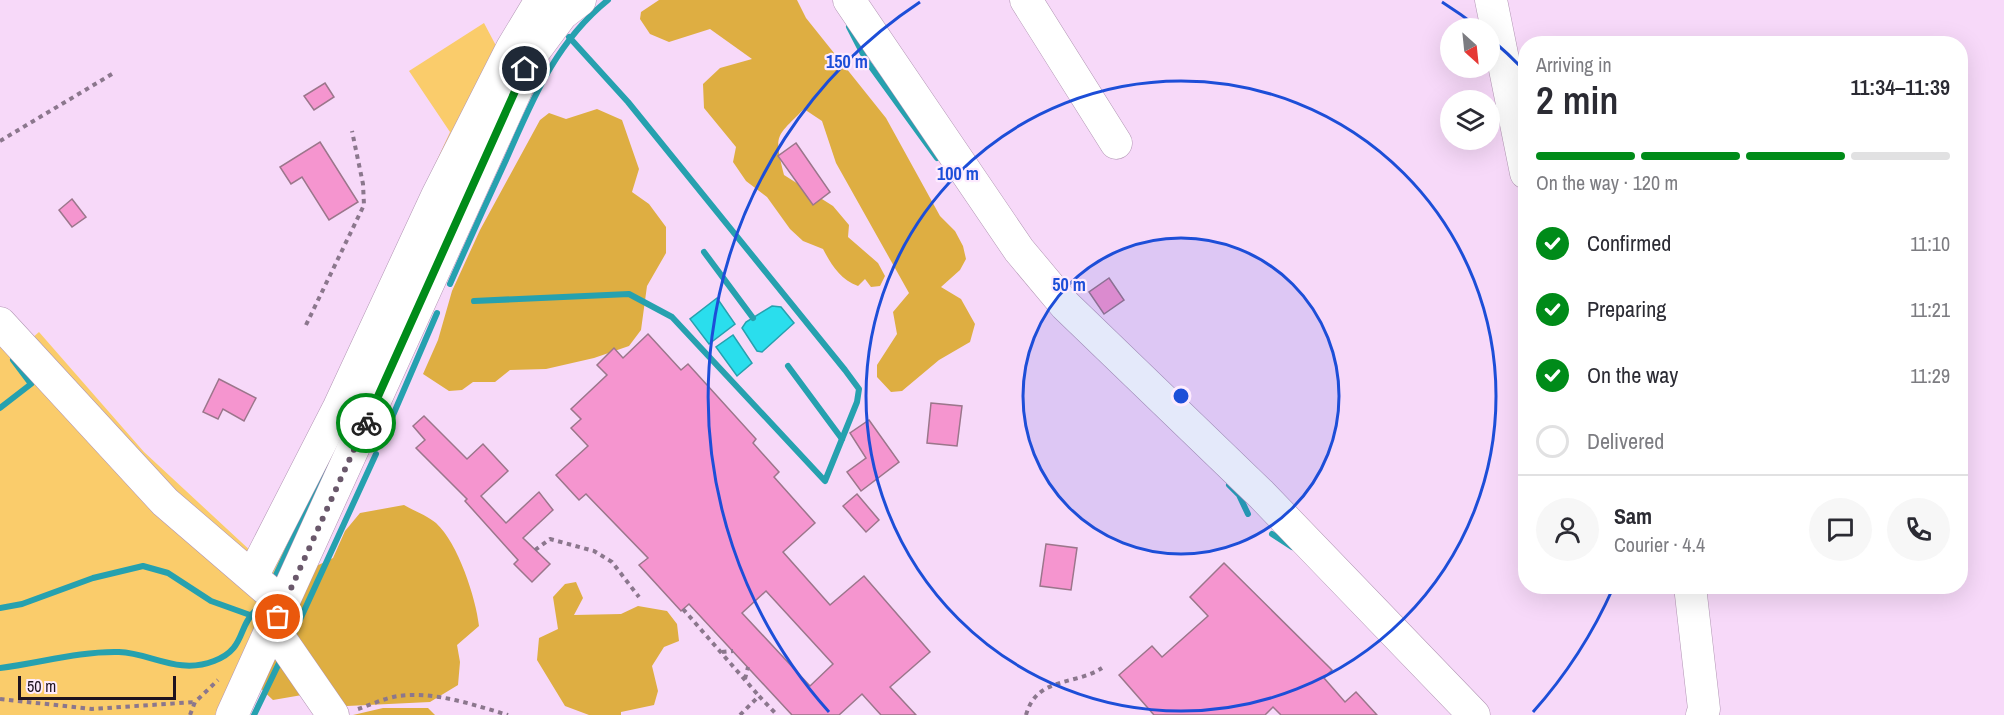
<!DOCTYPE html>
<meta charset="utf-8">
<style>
body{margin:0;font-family:"Archivo Narrow",sans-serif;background:#f7f7f7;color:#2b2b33;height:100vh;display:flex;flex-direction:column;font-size:22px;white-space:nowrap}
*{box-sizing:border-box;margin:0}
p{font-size:20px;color:#7c7c81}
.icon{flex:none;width:33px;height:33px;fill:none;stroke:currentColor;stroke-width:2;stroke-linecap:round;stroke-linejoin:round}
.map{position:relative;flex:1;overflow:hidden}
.drawer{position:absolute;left:1518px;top:36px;width:450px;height:558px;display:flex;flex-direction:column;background:#fff;border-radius:24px;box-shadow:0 6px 24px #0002}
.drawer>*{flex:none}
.needle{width:39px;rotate:153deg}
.fabs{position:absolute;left:1440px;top:18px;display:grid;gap:12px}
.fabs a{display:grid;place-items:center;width:60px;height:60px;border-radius:50%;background:#fff;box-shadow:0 6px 24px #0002;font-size:30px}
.scale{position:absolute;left:18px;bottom:15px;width:158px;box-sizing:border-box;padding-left:6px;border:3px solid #1e131f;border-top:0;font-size:16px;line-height:21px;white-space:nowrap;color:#1e131f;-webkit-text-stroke:4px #fdebfe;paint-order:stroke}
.pin{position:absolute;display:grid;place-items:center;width:51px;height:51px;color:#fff;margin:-26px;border:3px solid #fff;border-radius:50%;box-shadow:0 2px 6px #0007}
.courier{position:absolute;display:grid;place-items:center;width:60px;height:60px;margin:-30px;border:4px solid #008b19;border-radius:50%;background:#fff;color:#222;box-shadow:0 2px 8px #0007}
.summary em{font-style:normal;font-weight:600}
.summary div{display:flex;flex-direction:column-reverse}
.summary{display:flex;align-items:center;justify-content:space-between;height:102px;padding:0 18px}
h1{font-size:39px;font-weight:600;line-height:45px}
.bar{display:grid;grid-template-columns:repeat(4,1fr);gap:9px 6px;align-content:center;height:72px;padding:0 18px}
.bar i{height:8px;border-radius:4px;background:#e1e1e2}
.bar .active{background:#008b19}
.bar p{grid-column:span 4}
.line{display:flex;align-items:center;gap:15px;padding:0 18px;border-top:2px solid #e1e1e2}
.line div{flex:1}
.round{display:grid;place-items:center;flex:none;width:63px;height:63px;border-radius:32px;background:#f7f7f7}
ol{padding:0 18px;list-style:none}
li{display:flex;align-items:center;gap:18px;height:66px}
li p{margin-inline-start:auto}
li .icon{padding:6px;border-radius:50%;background:#008b19;color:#fff;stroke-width:4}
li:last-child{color:#7c7c81}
li i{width:33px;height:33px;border:3px solid #e1e1e2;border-radius:50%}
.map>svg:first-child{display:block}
.green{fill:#facc6b}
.forest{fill:#deae42}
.water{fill:#2adeed;stroke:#26a1af;stroke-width:1.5}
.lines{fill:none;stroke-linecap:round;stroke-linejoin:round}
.stream{stroke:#26a1af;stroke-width:6}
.building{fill:#f595cf;stroke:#9b768b;stroke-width:1.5;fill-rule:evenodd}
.minor-casing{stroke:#b195b3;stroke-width:33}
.path{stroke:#8b778d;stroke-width:4;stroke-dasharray:4.5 4.5;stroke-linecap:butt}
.minor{stroke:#fff;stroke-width:32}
.done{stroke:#6a586b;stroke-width:6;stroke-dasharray:0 10.8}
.route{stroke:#008b19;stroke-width:8}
.ring{fill:none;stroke:#1d4ed8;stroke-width:3}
.centre{fill:#1d4ed8;stroke:#fdebfe;stroke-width:3}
.ring-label{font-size:18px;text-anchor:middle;font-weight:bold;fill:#1d4ed8;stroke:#fdebfe;stroke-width:4.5;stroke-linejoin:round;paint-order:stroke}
</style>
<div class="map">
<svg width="2004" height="715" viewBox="0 0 2004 715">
<rect width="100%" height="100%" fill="#f7d9f9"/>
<g class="green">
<polygon points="484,23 502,57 323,407 450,132 409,71"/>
<polygon points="39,332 144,452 254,554 318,416 327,420 260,551 241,559 159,485 97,420 31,339"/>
<polygon points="0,336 173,523 264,605 215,715 0,715"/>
<polygon points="348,433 277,581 270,577 268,560 330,438"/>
</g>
<g class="forest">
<path d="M659 0H797L806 18 886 118 940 216 955 231 963 246 966 259 960 270 941 287 961 299 975 324 970 342 939 360 902 391 891 392 877 377V365L897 334 893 312 909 293 836 163 822 121 804 109C775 138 774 134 784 175L833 206 849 225 848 237 878 263 885 276 880 286 871 287 865 279 858 286C840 279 832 266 823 249L803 241 790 229 767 197 746 181 733 162 736 147 704 108 703 84 720 68 752 59 710 29 669 42 650 34 640 19 641 12Z"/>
<polygon points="597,109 622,120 639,169 632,192 649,204 666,227 666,253 647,286 641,330 629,346 594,358 546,369 510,370 495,382 473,382 462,390 449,391 423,374 438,340 452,291 480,230 540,120 549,113 566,119"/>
<path d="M404 505C414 511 428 516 436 523 458 543 476 598 479 626L457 645 460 662 458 685 430 702 347 706 302 695 273 700 258 686 308 570 333 558 345 531 360 513Z"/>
<polygon points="576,582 583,598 574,615 621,614 638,606 667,611 677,624 679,641 664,647 652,666 658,691 654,705 621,712 621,715 589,715 565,706 537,660 539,638 558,629 553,597 565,584"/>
<polygon points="383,708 428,708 435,715 353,715"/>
</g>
<g class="water">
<polygon points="717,298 735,324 709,344 690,319"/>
<polygon points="772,306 781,307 794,323 762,352 757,351 742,328 746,322"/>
<polygon points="733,335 752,363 737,376 716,347"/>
</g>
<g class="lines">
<g class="stream">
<polyline points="849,27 866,60 937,158"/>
<polyline points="704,252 753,318"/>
<path d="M450 284C468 243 487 201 506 160 533 99 555 43 608 0"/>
<polyline points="474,301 629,294 672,317 825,481 857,402 859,389 845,370 628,102 569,37"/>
<polyline points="788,366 842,439"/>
<polyline points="0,408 31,384 13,360"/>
<polyline points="387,429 437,313"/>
<polyline points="1229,485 1239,495 1248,514"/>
<polyline points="1272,534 1292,547"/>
<polyline points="275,577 333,454"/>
<polyline points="0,608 22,604 93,578 143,566 168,573 211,601 250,615"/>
<polyline points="292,637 376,454"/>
<path d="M0 668C40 663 79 651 119 652 151 653 178 675 214 661 246 649 237 627 256 610"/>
<polyline points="254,715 281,659"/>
</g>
</g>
<g class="building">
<polygon points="325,83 334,97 314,110 304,96"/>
<polygon points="320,142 358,202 329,220 302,177 291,184 280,167"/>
<polygon points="796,143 830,192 813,205 778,156"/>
<polygon points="72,199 86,217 72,227 59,210"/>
<polygon points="1109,278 1124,300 1104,314 1089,292"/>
<path d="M648 334 681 370 688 364 756 439 753 443 779 472 774 477 815 523 783 552 830 605 864 576 930 652 890 687 916 715H881L862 694 839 715H792L689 604 681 611 639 565 648 558 586 494 579 500 556 475 588 446 571 428 581 419 571 409 607 375 597 365 614 348 623 358ZM766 591 833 664 810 686 742 613Z"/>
<polygon points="219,379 256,398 244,421 223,409 218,419 203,412"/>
<polygon points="931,403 962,406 957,446 927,443"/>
<polygon points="424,416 467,459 483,444 508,471 481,496 506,523 539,492 553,510 523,538 550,564 532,582 514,564 518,560 465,501 467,499 416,448 425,440 413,426"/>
<polygon points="869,420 899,462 861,491 847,472 866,458 850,433"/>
<polygon points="857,494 879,520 866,532 843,506"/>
<polygon points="1046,544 1077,548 1071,590 1040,586"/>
<polygon points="1224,563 1332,670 1324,678 1345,702 1356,692 1377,715 1281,715 1273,707 1265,715 1154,715 1119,675 1152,646 1162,657 1208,616 1190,597"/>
</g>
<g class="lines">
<g class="minor-casing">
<g id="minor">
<polyline points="849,0 1019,250 1065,305 1261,494 1474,715"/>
<polyline points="1026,0 1116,143"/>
<polyline points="1491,0 1526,173"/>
<polyline points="0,323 165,502 266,589"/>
<polyline points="253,575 339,407 437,196 512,48 541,0"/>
<polyline points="1690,586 1704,709 1702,715"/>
<polyline points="273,628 333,715"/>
<polyline points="232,715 533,53 562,14 580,0"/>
</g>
</g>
<g class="path">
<polyline points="0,141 112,74"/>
<polyline points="306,325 364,205 363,184 352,131"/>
<polyline points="535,550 550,539 594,551 612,562 639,597"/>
<polyline points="683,609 759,696"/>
<polyline points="722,652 733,651"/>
<polyline points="745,679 748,667"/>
<polyline points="0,699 92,709 195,702"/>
<path d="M358 709C370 705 385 698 398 696 435 691 474 705 508 715"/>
<polyline points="190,715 195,702 218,680"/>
<polyline points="740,715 759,696 777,715"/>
<path d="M1026 715C1037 676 1074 686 1102 668"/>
</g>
<use href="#minor" class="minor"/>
</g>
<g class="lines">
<polyline class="done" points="278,617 366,423"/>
<polyline class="route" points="366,423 525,69"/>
</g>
<circle cx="1181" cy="396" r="158" fill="#1d4ed8" fill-opacity=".12"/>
<g class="ring">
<circle cx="1181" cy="396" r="158"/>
<circle cx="1181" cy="396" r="315"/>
<path d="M1613 588A473 473 0 0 1 1533 712M829 712A473 473 0 0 1 920 2M1442 2A473 473 0 0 1 1479 28M1491 39A473 473 0 0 1 1524 70"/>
</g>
<circle cx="1181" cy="396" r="9" class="centre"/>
<g class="ring-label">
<text x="847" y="68">150 m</text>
<text x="958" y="180">100 m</text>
<text x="1069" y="291">50 m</text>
</g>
</svg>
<div class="fabs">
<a><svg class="needle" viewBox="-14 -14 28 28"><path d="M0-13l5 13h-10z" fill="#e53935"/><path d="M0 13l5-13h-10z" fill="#7c7c81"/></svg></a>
<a><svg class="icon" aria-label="layers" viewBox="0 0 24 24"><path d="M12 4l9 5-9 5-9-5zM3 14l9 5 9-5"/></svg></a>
</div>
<div class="scale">50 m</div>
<div class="pin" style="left:278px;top:617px;background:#ea580c"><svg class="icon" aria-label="bag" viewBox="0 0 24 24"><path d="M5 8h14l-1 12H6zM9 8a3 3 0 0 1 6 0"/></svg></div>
<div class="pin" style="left:525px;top:69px;background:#1f2937"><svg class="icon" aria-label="home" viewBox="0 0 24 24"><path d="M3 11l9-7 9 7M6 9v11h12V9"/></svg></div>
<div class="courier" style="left:366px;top:423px"><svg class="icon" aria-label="bike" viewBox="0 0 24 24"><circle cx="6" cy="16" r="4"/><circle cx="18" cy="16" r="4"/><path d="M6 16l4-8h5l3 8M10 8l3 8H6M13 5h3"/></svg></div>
<section class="drawer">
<div class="summary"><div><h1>2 min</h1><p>Arriving in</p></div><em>11:34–11:39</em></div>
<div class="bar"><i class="active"></i><i class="active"></i><i class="active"></i><i></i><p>On the way · 120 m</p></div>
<ol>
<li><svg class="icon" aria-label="check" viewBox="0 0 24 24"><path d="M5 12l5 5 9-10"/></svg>Confirmed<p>11:10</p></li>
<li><svg class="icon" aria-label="check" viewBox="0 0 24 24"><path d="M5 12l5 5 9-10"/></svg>Preparing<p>11:21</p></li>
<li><svg class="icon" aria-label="check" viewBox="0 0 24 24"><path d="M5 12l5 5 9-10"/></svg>On the way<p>11:29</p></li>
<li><i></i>Delivered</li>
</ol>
<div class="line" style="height:108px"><a class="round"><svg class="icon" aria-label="person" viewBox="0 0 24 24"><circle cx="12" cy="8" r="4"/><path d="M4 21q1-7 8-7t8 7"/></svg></a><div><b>Sam</b><p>Courier · 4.4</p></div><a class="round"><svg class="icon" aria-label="chat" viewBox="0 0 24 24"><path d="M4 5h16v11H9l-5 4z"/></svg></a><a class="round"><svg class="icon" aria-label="phone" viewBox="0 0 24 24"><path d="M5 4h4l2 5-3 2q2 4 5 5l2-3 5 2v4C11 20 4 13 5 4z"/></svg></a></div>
</section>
</div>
